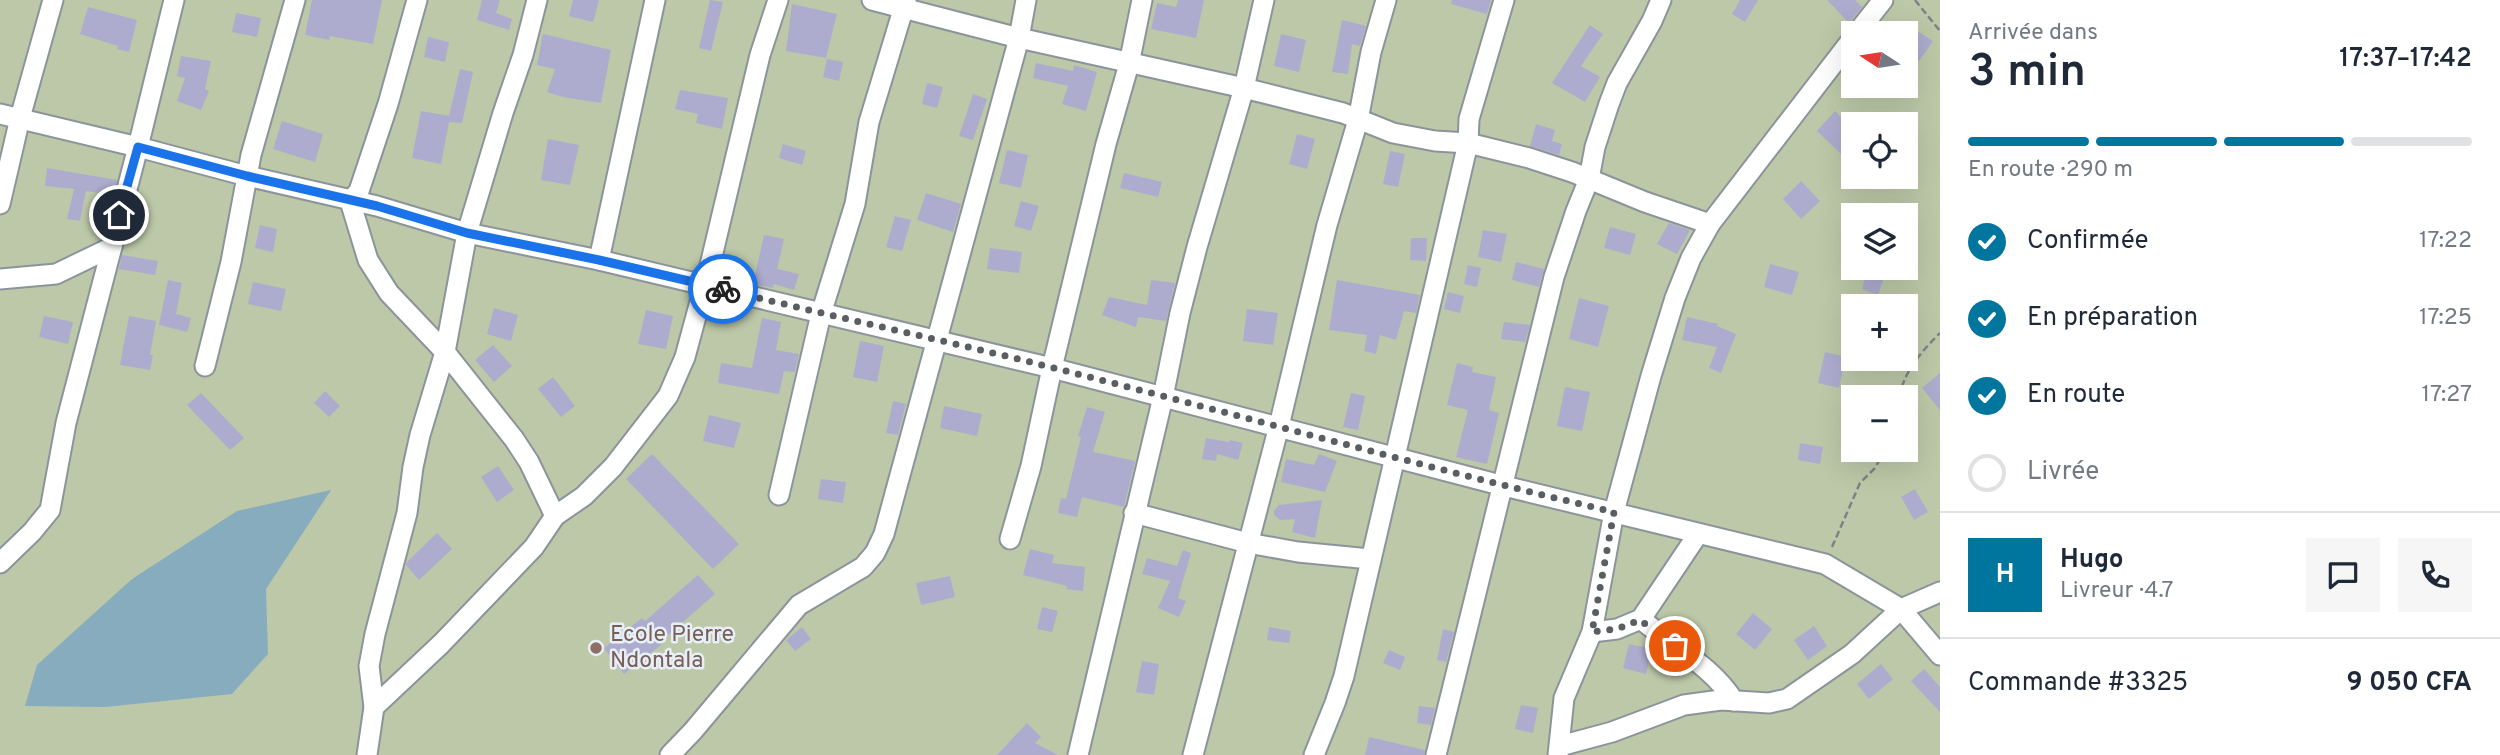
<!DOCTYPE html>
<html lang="fr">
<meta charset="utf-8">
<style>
body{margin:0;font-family:Overpass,sans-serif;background:#f6f6f7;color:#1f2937;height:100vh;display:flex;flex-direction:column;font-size:26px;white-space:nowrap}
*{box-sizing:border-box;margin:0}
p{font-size:23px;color:#747a83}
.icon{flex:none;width:38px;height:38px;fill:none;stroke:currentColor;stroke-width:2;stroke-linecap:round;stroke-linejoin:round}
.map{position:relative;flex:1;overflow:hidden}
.drawer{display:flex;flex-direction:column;background:#fff;width:560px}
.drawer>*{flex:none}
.needle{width:46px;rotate:282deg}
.fabs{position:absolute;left:1841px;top:21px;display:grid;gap:14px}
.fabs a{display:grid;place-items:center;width:77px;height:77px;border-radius:0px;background:#fff;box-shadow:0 7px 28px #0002;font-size:35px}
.pin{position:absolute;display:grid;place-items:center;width:60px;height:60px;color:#fff;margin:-30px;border:4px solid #fff;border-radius:50%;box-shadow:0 2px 7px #0007}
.courier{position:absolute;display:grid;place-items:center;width:70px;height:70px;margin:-35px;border:5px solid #1a73e8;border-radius:50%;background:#fff;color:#222;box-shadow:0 2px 9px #0007}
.summary em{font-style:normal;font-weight:600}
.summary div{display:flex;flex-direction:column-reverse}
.summary{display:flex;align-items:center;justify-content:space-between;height:119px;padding:0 28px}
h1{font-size:46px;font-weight:600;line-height:52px}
.bar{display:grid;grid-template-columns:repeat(4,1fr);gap:10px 7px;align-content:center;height:84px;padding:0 28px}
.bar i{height:9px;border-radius:5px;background:#e0e1e3}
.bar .active{background:#00759e}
.bar p{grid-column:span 4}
.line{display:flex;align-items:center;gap:18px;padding:0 28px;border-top:2px solid #e0e1e3}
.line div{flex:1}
.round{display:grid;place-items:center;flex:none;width:74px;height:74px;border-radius:0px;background:#f6f6f7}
ol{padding:0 28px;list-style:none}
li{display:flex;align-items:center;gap:21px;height:77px}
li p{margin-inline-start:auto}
li .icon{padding:7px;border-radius:50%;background:#00759e;color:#fff;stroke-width:4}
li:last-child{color:#747a83}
li i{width:38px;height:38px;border:4px solid #e0e1e3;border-radius:50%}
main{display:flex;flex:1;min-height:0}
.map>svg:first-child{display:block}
.green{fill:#bdc8a8;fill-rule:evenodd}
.water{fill:#86acbe}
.building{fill:#aeacce}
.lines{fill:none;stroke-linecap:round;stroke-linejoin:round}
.minor-casing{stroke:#8c949b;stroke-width:23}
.path{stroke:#7d8388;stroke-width:2.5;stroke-dasharray:7 3.5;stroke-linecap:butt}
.minor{stroke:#fff;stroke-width:19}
.done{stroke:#595e62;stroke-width:7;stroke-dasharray:0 12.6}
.route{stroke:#1a73e8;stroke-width:9}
.education-dot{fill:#8d6e63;stroke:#e6eff7;stroke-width:2.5}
.labels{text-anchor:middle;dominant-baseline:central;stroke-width:5;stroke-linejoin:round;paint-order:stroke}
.education-label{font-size:23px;fill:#785e54;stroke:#e6eff7;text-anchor:start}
</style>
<main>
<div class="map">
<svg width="1940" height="755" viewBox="0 0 1940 755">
<rect width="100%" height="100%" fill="#e6eff7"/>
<path class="green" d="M0 0H1940V755H0ZM1853 33H1906V86H1853ZM1853 124H1906V177H1853ZM1853 215H1906V268H1853ZM1853 306H1906V359H1853ZM1853 397H1906V450H1853Z"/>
<polygon class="water" points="331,490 266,589 268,654 232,694 105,707 25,706 37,665 132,579 237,511"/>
<g class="building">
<polygon points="312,0 382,0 373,44 330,36 329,40 305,35"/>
<polygon points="482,0 500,0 496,13 512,19 509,30 477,20"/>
<polygon points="573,0 599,0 593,22 569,16"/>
<polygon points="710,0 723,2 711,51 699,48"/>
<polygon points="1178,0 1204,0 1196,38 1151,29 1157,3 1176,7"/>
<polygon points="1452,0 1491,0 1487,14 1451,4"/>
<polygon points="1740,0 1758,0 1745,22 1732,14"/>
<polygon points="1827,0 1855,0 1862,7 1849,23"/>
<polygon points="792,4 837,14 826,58 786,51"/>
<polygon points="88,7 137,20 129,52 117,49 118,46 80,34"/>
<polygon points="236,13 261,18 257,37 232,32"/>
<polygon points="1342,20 1366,26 1360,46 1352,44 1348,74 1332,72"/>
<polygon points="1590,25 1603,34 1581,66 1600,77 1585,102 1552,83"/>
<polygon points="1914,29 1933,41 1919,61 1906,53 1906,42"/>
<polygon points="543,34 611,50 601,103 563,97 547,92 555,69 537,65"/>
<polygon points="1281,34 1306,40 1299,72 1274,66"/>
<polygon points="428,37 449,42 445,62 424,57"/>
<polygon points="181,56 211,61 205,89 209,91 201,110 177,101 185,78 177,76"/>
<polygon points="827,59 843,62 839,81 823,77"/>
<polygon points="1036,63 1073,71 1074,65 1097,72 1086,111 1062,104 1068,86 1033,78"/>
<polygon points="460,69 473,72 462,123 449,122 441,164 412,158 421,111 449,116"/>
<polygon points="927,83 943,87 937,108 922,104"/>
<polygon points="680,90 728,98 722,129 696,123 698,114 675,109"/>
<polygon points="973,94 987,99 973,140 959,136"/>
<polygon points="1835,111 1853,129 1853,141 1841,154 1817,131"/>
<polygon points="282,121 323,134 315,162 273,149"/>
<polygon points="1536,124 1555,130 1552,141 1562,144 1559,155 1530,146"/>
<polygon points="1297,134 1315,139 1307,169 1289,164"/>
<polygon points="548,139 579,145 570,185 541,180"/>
<polygon points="783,144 806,151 802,165 779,158"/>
<polygon points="1007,150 1028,155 1021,188 999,183"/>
<polygon points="1390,151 1405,154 1398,187 1383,184"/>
<polygon points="47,168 117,180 113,195 86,191 80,221 67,219 74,189 45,186"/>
<polygon points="1124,173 1162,182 1158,197 1120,188"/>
<polygon points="1801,181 1820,201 1801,219 1783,199"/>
<polygon points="926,193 961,204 953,232 917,220"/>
<polygon points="1021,201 1039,206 1031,231 1014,226"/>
<polygon points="895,216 911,220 902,251 886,247"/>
<polygon points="1669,223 1690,230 1677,254 1657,244"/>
<polygon points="260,225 277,229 273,252 255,248"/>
<polygon points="1610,227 1636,234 1630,255 1604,248"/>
<polygon points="1483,230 1507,234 1501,262 1478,257"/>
<polygon points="764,235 784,239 777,269 799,274 794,290 774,284 773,288 753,284"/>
<polygon points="1411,238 1427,238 1426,261 1410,260"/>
<polygon points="990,248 1022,252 1019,273 987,269"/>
<polygon points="122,255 158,261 155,275 119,269"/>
<polygon points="1516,262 1544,269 1539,287 1512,280"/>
<polygon points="1770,264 1799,272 1792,295 1764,287"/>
<polygon points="1468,265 1481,268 1477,287 1464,284"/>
<polygon points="1868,268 1886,271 1878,295 1862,289"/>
<polygon points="168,280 182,283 176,314 191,318 187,332 159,325"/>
<polygon points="1151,280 1175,283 1166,321 1138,317 1136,327 1102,315 1109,297 1147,305"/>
<polygon points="1337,280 1420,295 1416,313 1404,311 1396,340 1380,335 1376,354 1364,351 1367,335 1329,330"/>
<polygon points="253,282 286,289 281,311 248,304"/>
<polygon points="1448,292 1464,296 1460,313 1444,309"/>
<polygon points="1579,298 1609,306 1598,347 1569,339"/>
<polygon points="494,308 518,315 511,341 487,334"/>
<polygon points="1247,309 1278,313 1273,345 1243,341"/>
<polygon points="646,310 673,316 666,349 638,344"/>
<polygon points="44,316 73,322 68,344 39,337"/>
<polygon points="129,316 156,321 150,355 153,355 150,370 120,365"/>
<polygon points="1687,317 1718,324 1717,326 1736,334 1721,373 1709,368 1717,347 1682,340"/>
<polygon points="762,318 781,322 776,350 799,354 795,372 784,371 779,394 718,383 721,363 752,368"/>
<polygon points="1504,322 1530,325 1525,342 1501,339"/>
<polygon points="860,341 884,346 877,382 853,377"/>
<polygon points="493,345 512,366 494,382 475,360"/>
<polygon points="1825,352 1846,357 1839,388 1818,383"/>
<polygon points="1457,363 1473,367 1472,372 1496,377 1489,410 1499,413 1487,464 1456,457 1468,410 1447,405"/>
<polygon points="1940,373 1940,410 1922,388"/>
<polygon points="553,377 575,406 561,417 538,389"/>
<polygon points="1565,387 1590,392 1582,431 1557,426"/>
<polygon points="325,391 340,406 329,417 314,403"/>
<polygon points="201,393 244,438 230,450 187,405"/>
<polygon points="1351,393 1365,396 1358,430 1343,427"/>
<polygon points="893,401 906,404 898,435 886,433"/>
<polygon points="944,406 982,414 977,436 940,428"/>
<polygon points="1087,407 1105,412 1093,452 1135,461 1124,507 1082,497 1077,517 1058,513 1061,498 1066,499 1081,437 1078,436"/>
<polygon points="709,415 741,423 734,448 703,441"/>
<polygon points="1206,438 1229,442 1230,440 1243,443 1238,460 1217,454 1216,461 1202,459"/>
<polygon points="1800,443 1823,447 1820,464 1798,460"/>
<polygon points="652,454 739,544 713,569 626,479"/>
<polygon points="1319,454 1337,461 1325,492 1281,482 1286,459 1314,465"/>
<polygon points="498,466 514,490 497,502 481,477"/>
<polygon points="821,479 846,482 843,503 818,499"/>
<polygon points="1915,489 1928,512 1914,520 1901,497"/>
<polygon points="1322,500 1315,538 1292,532 1295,519 1280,520 1274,515 1274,511 1279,505"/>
<polygon points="437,533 452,549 419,580 406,565 407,562"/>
<polygon points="1030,549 1054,555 1052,563 1085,567 1083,591 1066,589 1067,586 1023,575"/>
<polygon points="1183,550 1191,553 1178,598 1186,601 1179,617 1158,608 1170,581 1142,574 1147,558 1177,566"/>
<polygon points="698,575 715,594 661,641 662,644 624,674 604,648 642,618 645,621"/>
<polygon points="950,576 955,597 921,605 916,583"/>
<polygon points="1042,607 1058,611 1052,632 1037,629"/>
<polygon points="1753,613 1772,629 1755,650 1736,634"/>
<polygon points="1814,626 1827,646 1808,660 1794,640"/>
<polygon points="802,627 811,639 795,651 786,640"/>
<polygon points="1269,627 1291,631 1289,643 1267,640"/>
<polygon points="1443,629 1454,632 1446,662 1437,660"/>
<polygon points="1629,644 1652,649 1646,674 1623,668"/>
<polygon points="1389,650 1405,657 1400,670 1383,663"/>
<polygon points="1142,661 1159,664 1154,695 1136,692"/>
<polygon points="1881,664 1893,679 1869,699 1857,684"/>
<polygon points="1924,669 1940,687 1940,712 1911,681"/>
<polygon points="1521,705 1538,708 1533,733 1515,729"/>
<polygon points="1419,706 1435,708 1431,725 1417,723"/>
<polygon points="1027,723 1041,737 1035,743 1058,755 997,755"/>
<polygon points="1369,737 1425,750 1424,755 1365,755"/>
</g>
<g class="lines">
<g class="minor-casing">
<g id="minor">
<polyline points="417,0 388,104 359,191 350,201 368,260 389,293 445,352 514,439 529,462 555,516"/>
<polyline points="872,0 1019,38 1244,88 1343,113 1393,133 1435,141 1468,143 1529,158 1572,172 1645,202 1710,224"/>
<polyline points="1857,33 1883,0"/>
<polyline points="0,114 138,147 247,176 377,206 467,233 599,260 1052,368 1504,486 1825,564 1901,609 1940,655"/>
<polyline points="0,204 20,118 53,0"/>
<polyline points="599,260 655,0"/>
<polyline points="0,279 56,274 112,247"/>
<polyline points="205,366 231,262 251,155 295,0"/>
<polyline points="779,495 821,314 855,204 869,122 906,0"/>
<polyline points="1134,513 1248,543 1298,552 1370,559"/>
<polyline points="1010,539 1031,466 1052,368 1106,144 1129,64 1142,0"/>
<polyline points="0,563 32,532 50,510 66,423 138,147 174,0"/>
<path d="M1641 619C1673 647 1711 665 1734 701"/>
<polyline points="1592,632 1614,512 1651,376 1675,298 1691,258 1710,224 1853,38"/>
<polyline points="374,707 441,644 534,547 555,516 584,496 613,467 668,396 685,357 711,261 760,55 778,0"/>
<polyline points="1560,746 1612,732 1684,705 1721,700 1769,703 1787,699 1852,654 1901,609 1940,592"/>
<polyline points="367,755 374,707 369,666 375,634 407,513 413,467 420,435 445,352 467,233 503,113 523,55 537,0"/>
<polyline points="670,755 693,731 799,605 863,567 875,553 884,534 1019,38 1026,0"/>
<polyline points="1078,755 1163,397 1180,313 1197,247 1244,88 1264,0"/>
<polyline points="1193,755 1279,426 1327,225 1358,120 1371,52 1386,0"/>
<polyline points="1314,755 1335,703 1344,676 1468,143 1469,119 1504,0"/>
<polyline points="1436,755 1554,277 1576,211 1589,179 1595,147 1609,104 1617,83 1652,21 1661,0"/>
<polyline points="1558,755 1564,698 1592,632 1617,629 1641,619 1698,534"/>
</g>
</g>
<g class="path">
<polyline points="1915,0 1940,31"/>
<path d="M1899 397C1905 370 1921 352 1940 333"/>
<polyline points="1832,547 1860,483 1875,468 1885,450"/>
</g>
<use href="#minor" class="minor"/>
</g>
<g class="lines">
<path class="done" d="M723 289C833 317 944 340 1054 368 1240 415 1426 468 1614 512L1592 632 1617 629 1640 620 1675 646"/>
<polyline class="route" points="119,215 138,147 247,176 377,206 467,233 599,260 723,289"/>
</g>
<circle class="education-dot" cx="596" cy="648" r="7"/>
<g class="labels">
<g class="education-label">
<text x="610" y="635">Ecole Pierre<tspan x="610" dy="26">Ndontala</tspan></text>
</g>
</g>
</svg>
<div class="fabs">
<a><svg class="needle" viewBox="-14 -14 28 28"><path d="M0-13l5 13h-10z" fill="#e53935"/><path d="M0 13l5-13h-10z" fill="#747a83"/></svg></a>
<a><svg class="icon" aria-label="locate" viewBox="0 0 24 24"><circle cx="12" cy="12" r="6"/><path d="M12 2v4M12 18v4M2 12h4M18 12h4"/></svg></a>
<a><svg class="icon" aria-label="layers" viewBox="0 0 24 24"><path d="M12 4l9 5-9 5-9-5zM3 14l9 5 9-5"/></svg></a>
<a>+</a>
<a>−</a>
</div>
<div class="pin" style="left:1675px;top:646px;background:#ea580c"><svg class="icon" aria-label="bag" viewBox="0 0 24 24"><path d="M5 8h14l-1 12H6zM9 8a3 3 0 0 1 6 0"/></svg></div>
<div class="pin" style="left:119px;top:215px;background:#1f2937"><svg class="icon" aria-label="home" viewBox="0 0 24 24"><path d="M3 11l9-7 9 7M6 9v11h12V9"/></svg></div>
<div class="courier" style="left:723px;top:289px"><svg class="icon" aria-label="bike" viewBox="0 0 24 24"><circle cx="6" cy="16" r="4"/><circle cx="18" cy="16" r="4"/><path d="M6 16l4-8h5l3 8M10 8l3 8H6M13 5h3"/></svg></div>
</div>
<section class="drawer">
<div class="summary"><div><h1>3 min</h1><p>Arrivée dans</p></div><em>17:37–17:42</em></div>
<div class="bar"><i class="active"></i><i class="active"></i><i class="active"></i><i></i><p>En route · 290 m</p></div>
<ol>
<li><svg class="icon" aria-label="check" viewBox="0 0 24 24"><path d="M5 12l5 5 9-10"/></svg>Confirmée<p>17:22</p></li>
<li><svg class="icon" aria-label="check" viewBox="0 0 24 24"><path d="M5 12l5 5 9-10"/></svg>En préparation<p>17:25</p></li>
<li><svg class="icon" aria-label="check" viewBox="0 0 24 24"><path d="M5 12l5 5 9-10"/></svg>En route<p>17:27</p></li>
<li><i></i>Livrée</li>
</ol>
<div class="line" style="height:126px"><b class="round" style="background:#00759e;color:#fff">H</b><div><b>Hugo</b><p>Livreur · 4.7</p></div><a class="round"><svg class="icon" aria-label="chat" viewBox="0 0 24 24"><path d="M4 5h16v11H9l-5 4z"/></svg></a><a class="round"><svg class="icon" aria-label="phone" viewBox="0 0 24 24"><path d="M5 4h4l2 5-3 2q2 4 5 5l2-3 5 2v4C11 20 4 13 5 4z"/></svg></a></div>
<div class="line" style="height:91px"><div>Commande #3325</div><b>9 050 CFA</b></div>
</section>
</main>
